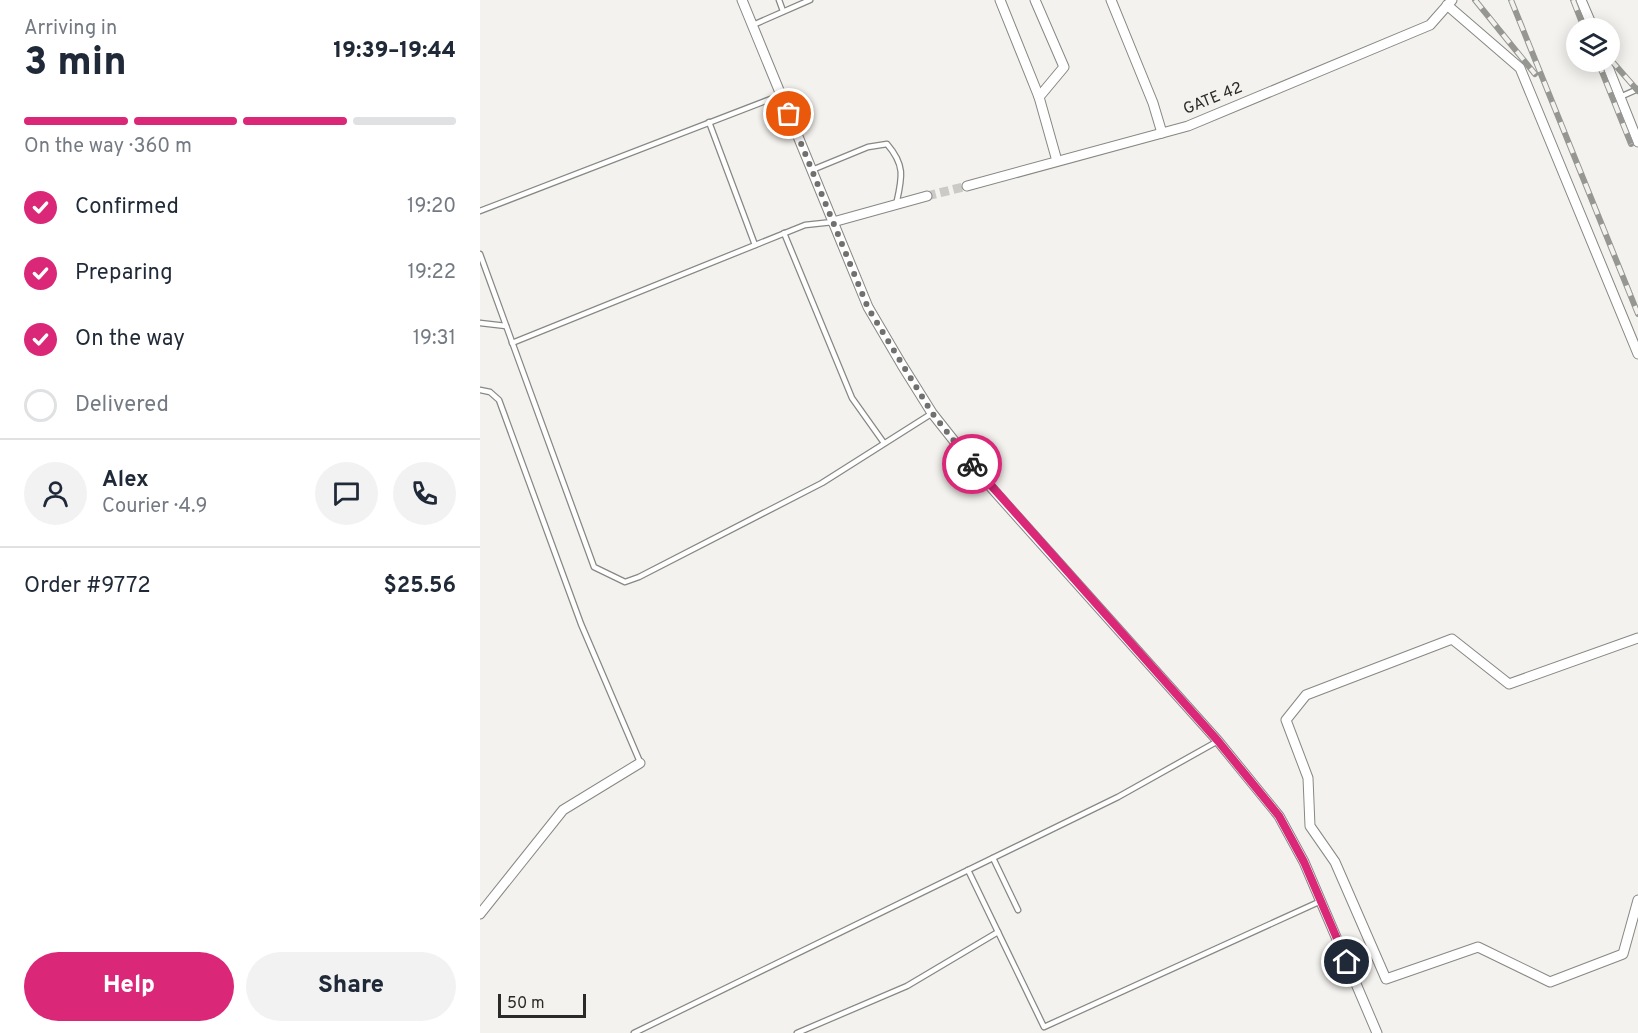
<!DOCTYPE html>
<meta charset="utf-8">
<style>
body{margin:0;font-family:Overpass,sans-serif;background:#f2f2f3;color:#1f2937;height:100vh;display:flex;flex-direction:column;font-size:22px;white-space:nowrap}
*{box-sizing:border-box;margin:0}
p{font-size:20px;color:#747a83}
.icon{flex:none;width:33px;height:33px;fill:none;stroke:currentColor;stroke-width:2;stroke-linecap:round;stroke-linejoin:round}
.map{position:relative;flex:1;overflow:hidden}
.sheet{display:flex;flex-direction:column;background:#fff;width:480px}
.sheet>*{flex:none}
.tools{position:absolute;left:1086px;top:18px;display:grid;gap:12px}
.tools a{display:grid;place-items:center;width:54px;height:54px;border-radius:50%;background:#fff;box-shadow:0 3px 15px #0003;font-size:30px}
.scale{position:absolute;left:18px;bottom:15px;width:88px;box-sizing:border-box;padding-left:6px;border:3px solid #2a2a29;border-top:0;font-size:16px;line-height:21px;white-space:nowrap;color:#2a2a29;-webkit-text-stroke:4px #f3f2ee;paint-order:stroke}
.pin{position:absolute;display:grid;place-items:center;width:51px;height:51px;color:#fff;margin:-26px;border:3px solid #fff;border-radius:50%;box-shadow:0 2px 6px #0007}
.courier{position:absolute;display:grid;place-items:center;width:60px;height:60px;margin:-30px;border:4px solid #db2777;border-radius:50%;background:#fff;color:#222;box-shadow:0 2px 8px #0007}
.headline em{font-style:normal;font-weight:800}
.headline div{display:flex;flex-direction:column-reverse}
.headline{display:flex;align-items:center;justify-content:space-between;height:102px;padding:0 24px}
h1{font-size:39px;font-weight:800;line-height:45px}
.bar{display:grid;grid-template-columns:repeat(4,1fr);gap:9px 6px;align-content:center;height:72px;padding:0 24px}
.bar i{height:8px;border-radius:4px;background:#e0e1e3}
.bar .on{background:#db2777}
.bar p{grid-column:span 4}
.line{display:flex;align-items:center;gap:15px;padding:0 24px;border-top:2px solid #e0e1e3}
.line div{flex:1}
.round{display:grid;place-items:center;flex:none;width:63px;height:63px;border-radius:32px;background:#f2f2f3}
ol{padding:0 24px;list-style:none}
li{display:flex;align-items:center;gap:18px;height:66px}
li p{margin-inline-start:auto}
li .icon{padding:6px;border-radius:50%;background:#db2777;color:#fff;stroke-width:4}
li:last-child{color:#747a83}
li i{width:33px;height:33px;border:3px solid #e0e1e3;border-radius:50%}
.cta{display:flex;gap:12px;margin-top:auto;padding:12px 24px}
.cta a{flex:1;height:69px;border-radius:36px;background:#db2777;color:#fff;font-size:24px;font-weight:800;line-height:69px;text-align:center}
.cta a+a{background:#f2f2f3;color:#1f2937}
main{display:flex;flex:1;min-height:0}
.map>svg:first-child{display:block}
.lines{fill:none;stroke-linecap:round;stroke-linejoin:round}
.street-tunnel{stroke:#cbcac7;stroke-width:9;stroke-dasharray:9 4.5;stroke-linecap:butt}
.lane-casing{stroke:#878784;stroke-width:7}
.street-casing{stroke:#878784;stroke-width:11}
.lane{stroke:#fff;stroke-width:4.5}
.street{stroke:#fff;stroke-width:9}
.rail-casing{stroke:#969693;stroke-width:6}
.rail{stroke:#f3f2ee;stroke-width:4;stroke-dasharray:11;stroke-linecap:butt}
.done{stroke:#70706e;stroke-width:6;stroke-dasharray:0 10.8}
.route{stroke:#db2777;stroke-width:8}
.labels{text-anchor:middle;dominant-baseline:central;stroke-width:5;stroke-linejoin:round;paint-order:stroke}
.street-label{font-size:16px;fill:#2a2a29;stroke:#f3f2ee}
</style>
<main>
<section class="sheet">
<div class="headline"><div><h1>3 min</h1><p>Arriving in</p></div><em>19:39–19:44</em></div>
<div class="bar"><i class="on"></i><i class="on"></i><i class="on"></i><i></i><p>On the way · 360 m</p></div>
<ol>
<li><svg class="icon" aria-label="check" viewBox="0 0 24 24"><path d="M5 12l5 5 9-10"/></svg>Confirmed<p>19:20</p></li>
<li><svg class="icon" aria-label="check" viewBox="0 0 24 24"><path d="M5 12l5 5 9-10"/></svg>Preparing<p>19:22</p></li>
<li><svg class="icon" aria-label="check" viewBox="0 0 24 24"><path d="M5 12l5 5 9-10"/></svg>On the way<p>19:31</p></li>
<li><i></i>Delivered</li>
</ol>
<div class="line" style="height:108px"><a class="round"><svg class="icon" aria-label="person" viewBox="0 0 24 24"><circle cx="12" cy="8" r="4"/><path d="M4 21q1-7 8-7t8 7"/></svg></a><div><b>Alex</b><p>Courier · 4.9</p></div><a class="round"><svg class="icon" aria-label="chat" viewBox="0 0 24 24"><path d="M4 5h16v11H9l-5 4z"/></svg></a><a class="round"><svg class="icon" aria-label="phone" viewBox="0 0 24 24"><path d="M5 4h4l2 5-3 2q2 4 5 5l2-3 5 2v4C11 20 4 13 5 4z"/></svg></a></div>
<div class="line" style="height:78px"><div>Order #9772</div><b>$25.56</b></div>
<div class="cta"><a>Help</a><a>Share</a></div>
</section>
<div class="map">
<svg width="1158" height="1033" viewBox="0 0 1158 1033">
<rect width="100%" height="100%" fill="#f3f2ee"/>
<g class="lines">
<polyline class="street-tunnel" points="447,196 487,186"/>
<g class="lane-casing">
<g id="lane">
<polyline points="299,0 303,11"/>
<polyline points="273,25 330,0"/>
<polyline points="1140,97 1158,89"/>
<polyline points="229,122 275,245"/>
<path d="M332 170 388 147 407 144C426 166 422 178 416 205"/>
<polyline points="0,211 301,95"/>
<polyline points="304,233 372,398 404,443"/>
<polyline points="0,254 114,567 145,582 159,577 342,483 451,414"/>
<polyline points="0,323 26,326"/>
<polyline points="32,343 325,225 353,222"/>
<polyline points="0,390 10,392 19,400 101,624 160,762"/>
<polyline points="513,858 538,910"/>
<polyline points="488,870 564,1027 841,901"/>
<polyline points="154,1033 638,797 738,741"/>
<polyline points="317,1033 427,986 518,932"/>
</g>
</g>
<g class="street-casing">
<g id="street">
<polyline points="262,0 388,307 422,365 452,413 509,485 738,741 799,816 824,862 897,1033"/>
<polyline points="520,0 559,97"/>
<polyline points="555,0 584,67 559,97 577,161"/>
<polyline points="631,0 673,103 682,133"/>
<polyline points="1101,0 1113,28"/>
<polyline points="967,5 1040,68 1158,354"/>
<polyline points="1126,62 1158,142"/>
<polyline points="487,186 708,126 950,25 972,0"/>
<polyline points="353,222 447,196"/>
<polyline points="1158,638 1029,684 972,639 826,695 806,720 828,778 830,826 855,862 906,979 998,947 1070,982 1143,954 1158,900"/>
<polyline points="0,914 83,810 160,763"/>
</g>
</g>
<use href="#lane" class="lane"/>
<use href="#street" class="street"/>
<g class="rail-casing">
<g id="rail">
<polyline points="995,0 1055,74"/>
<polyline points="1031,0 1158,314"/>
<polyline points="1093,0 1104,28"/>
<polyline points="1130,59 1158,91"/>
<polyline points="1118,62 1151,144"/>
</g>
</g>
<use href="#rail" class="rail"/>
</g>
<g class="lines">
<polyline class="done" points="309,114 388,308 452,413 492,464"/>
<polyline class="route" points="492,464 738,741 799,816 824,862 867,962"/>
</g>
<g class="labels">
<g class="street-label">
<text transform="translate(733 99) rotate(-22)">GATE 42</text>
</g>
</g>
</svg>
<div class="tools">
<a><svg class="icon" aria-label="layers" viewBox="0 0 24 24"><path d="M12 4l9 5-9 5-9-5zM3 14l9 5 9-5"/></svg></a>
</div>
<div class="scale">50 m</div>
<div class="pin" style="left:309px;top:114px;background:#ea580c"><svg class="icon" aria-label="bag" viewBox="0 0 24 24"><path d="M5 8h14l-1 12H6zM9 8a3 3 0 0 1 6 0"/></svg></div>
<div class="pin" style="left:867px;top:962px;background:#1f2937"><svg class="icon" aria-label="home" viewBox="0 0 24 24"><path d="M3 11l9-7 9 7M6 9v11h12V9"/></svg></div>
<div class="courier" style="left:492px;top:464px"><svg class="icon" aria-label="bike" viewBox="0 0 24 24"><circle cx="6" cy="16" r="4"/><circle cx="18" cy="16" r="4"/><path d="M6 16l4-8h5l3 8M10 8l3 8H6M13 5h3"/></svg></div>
</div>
</main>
